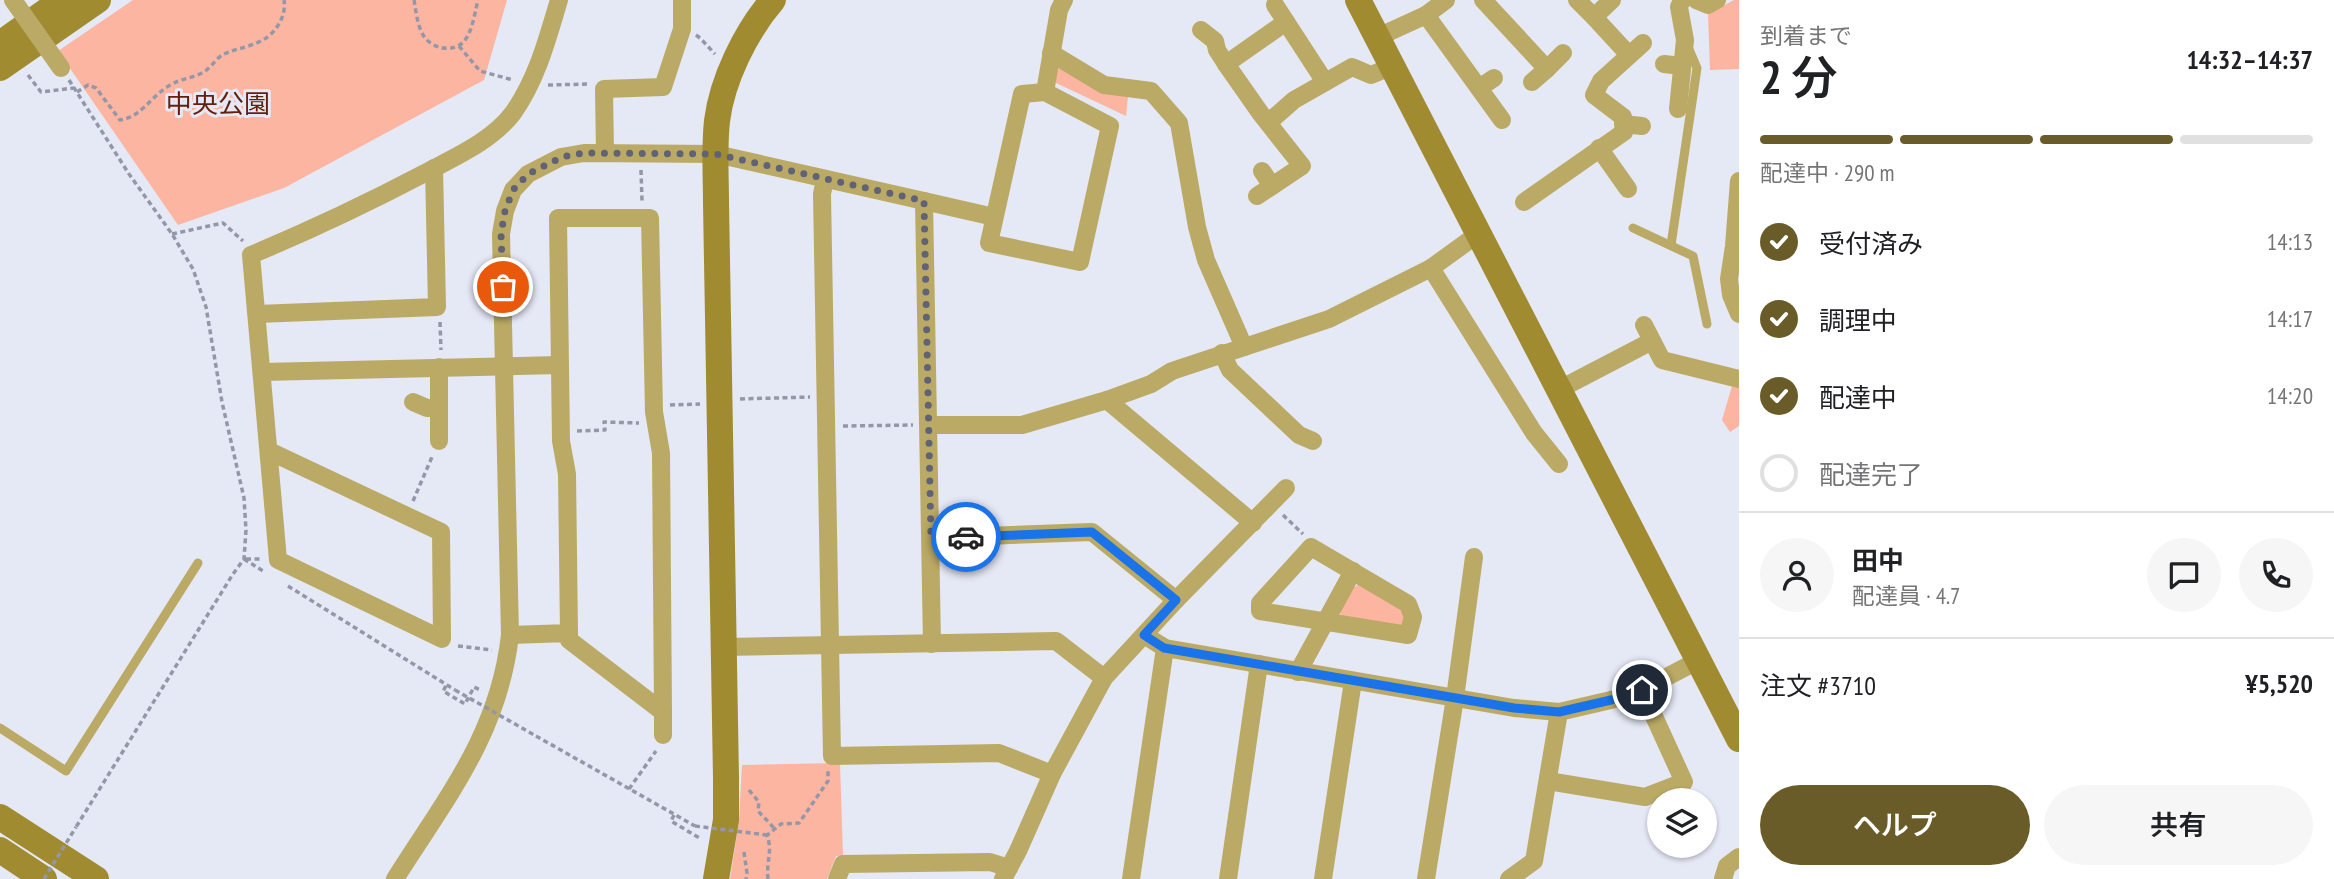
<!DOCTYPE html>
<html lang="ja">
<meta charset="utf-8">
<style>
body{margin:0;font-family:"PT Sans Narrow","Noto Sans JP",sans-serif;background:#f6f6f6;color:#202124;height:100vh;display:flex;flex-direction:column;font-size:26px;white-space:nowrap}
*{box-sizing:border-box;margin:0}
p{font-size:23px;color:#757577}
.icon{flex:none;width:38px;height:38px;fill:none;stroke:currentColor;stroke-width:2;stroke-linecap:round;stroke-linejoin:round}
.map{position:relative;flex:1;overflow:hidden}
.panel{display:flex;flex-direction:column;background:#fff;width:595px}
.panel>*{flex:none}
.fabs{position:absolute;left:1647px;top:788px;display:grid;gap:14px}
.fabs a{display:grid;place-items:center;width:70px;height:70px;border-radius:50%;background:#fff;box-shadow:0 2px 5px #0004;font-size:35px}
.pin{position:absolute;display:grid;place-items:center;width:60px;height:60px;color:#fff;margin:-30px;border:4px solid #fff;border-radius:50%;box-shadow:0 2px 7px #0007}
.courier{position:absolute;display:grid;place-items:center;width:70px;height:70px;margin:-35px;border:5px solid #1a73e8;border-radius:50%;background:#fff;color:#222;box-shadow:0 2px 9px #0007}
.overview em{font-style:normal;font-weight:600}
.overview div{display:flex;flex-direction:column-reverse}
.overview{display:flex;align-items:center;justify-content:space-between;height:119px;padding:0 21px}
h1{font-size:46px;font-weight:600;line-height:52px}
.bar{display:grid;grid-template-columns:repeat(4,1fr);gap:10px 7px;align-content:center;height:84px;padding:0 21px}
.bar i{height:9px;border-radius:5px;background:#e0e0e0}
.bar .on{background:#695c29}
.bar p{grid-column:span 4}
.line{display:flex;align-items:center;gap:18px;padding:0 21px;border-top:2px solid #e0e0e0}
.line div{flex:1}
.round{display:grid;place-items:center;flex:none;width:74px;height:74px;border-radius:37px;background:#f6f6f6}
ol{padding:0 21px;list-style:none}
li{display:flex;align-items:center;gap:21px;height:77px}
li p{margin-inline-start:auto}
li .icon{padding:7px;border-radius:50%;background:#695c29;color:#fff;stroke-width:4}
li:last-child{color:#757577}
li i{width:38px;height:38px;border:4px solid #e0e0e0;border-radius:50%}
.button{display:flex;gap:14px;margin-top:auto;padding:14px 21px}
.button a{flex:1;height:80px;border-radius:42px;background:#695c29;color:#fff;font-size:28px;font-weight:600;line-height:80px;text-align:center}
.button a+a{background:#f6f6f6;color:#202124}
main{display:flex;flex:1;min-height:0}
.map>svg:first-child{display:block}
.green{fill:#fcb5a1}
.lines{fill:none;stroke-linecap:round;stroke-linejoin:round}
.path{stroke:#9497a7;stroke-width:3.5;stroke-dasharray:5 3.5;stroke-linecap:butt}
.lane{stroke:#bbaa65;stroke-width:9}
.street{stroke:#bbaa65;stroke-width:18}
.secondary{stroke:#a08b31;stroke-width:26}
.path-bridge{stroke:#9497a7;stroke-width:3.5;stroke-dasharray:5 3.5;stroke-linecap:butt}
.street-bridge{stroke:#bbaa65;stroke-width:18}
.done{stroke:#606376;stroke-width:7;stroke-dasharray:0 12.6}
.route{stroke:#1a73e8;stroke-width:9}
.labels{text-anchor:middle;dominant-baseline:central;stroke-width:6;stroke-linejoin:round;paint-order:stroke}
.park-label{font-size:26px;fill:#64200c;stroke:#e5e8f5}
</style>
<main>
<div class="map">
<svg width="1739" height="879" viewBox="0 0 1739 879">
<rect width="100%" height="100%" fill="#e5e8f5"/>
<g class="green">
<polygon points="133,0 507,0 484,80 284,188 178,225 58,51"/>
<polygon points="1734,0 1739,0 1739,69 1710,70 1708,14"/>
<polygon points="1062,66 1128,96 1126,116 1056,83 1054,70"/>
<polygon points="1732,386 1739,387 1739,426 1730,432 1722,420"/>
<path d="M1361 583 1402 607 1406 616 1403 624 1398 629 1341 619C1338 605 1349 589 1361 583Z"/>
<polygon points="840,763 843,856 836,856 827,879 730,879 739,821 742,765"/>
</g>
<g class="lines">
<g class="path">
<path d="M414 0C416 11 417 23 422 33 430 50 457 55 467 37 473 27 475 12 478 0"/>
<polyline points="696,35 700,38 715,54"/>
<polyline points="459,46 480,71 513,80"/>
<polyline points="28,75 41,92 74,88"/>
<polyline points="69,80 129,174 172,234 193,269 206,307 222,402 244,498 246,530 244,559 233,574 76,827"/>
<polyline points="548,85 590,84"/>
<path d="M77 92 88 85 96 88 120 120C141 117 150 98 167 87 178 79 190 79 202 73 210 69 215 60 222 55 238 47 257 47 271 34 280 25 286 13 284 0"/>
<polyline points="641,170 642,201"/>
<polyline points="172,234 223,223 243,241"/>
<polyline points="440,322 441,350"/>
<polyline points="740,399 810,397"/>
<polyline points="670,405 700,404"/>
<polyline points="843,426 913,425"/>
<polyline points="577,431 605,430 604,422 639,423"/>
<polyline points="413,501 432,457"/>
<polyline points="1283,515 1303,534"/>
<polyline points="244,559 263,571"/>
<polyline points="246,559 263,559"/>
<polyline points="288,586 455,690"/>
<polyline points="458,646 492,650"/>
<polyline points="446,686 443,691 465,704 474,687 480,690"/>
<polyline points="536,736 695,826"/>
<polyline points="629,789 656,751"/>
<polyline points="749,790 759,802 758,811 775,829"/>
<polyline points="674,815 671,821 701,839"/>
<polyline points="744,852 747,873 746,879"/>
<path d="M768 879C766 860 773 853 767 835L781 824 799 823 828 781V770"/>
</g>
<g class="lane">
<polyline points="1633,228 1693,256 1707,324"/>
<polyline points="1671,245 1697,68 1688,47"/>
<polyline points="0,728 66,771 198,563"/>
</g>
<g class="street">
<polyline points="1483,0 1547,69 1563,53"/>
<polyline points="1577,0 1594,17 1612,0"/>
<polyline points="1696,0 1708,5 1717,0"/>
<polyline points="1275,5 1286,22"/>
<polyline points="1426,15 1502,120"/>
<polyline points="1594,17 1629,55"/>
<polyline points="1201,30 1215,41 1217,50 1226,64 1261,114 1302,166 1257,196"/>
<polyline points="1378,37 1426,15 1446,0"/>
<polyline points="1051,53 1104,85 1151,91 1179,123 1197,227 1206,260 1244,347"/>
<polyline points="1226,64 1286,22 1325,82"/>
<polyline points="1664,64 1682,66"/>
<polyline points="1532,82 1547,69"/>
<polyline points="1479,88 1494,78"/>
<polygon points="1045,92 1110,126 1080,262 989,243 1022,94"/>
<polyline points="1045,92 1059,10 1064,0"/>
<polyline points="1678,109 1685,40 1679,7 1682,0"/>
<polyline points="1269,122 1294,100 1352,67 1371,75 1393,66"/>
<polyline points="1623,124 1642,126"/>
<polyline points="1599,148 1628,189"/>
<polyline points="605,153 604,89 663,87 682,29 682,0"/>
<polyline points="1262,171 1272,186"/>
<polyline points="825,179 822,194 832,756 999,753 1052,774"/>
<polyline points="1739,181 1734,246 1729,279 1731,295 1739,314"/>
<polyline points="924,201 994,217"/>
<polyline points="1524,202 1624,132 1623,117 1594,95 1601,81 1643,43"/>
<polyline points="1431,268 1534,433 1559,464"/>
<polyline points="257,314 437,307 434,168"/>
<polyline points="1644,325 1662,360 1739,379"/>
<polyline points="1222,353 1230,370 1299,435 1313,441"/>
<polyline points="439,367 439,441"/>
<polyline points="262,372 559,365"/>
<polyline points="1560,389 1652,341"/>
<polyline points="1107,400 1253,523"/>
<polyline points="413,402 427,408 437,408"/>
<polyline points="929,425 1022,425 1107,400 1151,384 1172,371 1329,319 1431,268 1478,234"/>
<path d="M269 451 441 532 442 639 278 560 251 255C311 230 368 203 425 173 455 157 492 141 513 113 537 79 547 40 559 0"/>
<polyline points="931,538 1092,532 1176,600"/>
<polygon points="1311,547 1408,604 1413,617 1408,635 1260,611 1260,603"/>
<polyline points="510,635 569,633 567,474 561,441 558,218 650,218 654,412 661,453 663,712 569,640 569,633"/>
<polyline points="1144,635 1165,648 1514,708 1559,712 1611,700 1642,690 1699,660"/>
<polyline points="724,647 1056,641 1104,678"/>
<polyline points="1298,672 1353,571"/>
<polyline points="663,712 663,735"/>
<polyline points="1548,781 1645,797 1684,782 1642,690"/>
<path d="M395 879C446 798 499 734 510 635L501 234 505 211 513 190 528 174 561 157 584 153 716 154 924 201 932 644"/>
<polyline points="837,879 843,864 990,862 1009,868"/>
<polyline points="1003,879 1018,851 1052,774 1104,678 1176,600 1286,488"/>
<polyline points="1131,879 1165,648"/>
<polyline points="1228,879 1259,664"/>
<polyline points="1323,879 1353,681"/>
<polyline points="1426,879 1455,698 1474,557"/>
<polyline points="1509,879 1534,861 1559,712"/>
<polyline points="1723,879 1727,866 1739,857"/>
</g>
<g class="secondary">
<polyline points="1358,0 1739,739"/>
<polyline points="0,44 62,0"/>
<polyline points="0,68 98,0"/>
<polyline points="0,817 96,879"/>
<polyline points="0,850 44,879"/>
<path d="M716 879 726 820V778L716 203C716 176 714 148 717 121 722 80 746 31 773 0"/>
</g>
<g class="path-bridge">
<polyline points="455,690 536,736"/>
<polyline points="695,826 767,835"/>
<polyline points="44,879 76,827"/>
</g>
<polyline class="street-bridge" points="13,0 61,68"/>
</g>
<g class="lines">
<polyline class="done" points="503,287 501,234 505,211 513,190 528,174 562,157 584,153 716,154 924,201 931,538 966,537"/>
<polyline class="route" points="966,537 1092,532 1176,600 1144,635 1164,648 1514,708 1559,712 1611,700 1642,690"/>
</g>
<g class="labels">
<g class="park-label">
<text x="218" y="103">中央公園</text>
</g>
</g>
</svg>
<div class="fabs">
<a><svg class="icon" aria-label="layers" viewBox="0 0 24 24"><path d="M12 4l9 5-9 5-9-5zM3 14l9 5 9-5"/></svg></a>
</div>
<div class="pin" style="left:503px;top:287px;background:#ea580c"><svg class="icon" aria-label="bag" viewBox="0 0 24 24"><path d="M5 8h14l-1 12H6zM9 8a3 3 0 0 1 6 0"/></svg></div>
<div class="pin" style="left:1642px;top:690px;background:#1f2937"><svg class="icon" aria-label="home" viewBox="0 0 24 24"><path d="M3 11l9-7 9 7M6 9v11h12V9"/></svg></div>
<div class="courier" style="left:966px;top:537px"><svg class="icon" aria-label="car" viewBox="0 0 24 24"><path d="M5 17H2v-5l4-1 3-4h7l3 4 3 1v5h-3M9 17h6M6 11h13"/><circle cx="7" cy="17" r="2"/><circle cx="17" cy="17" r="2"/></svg></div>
</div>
<section class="panel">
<div class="overview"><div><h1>2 分</h1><p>到着まで</p></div><em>14:32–14:37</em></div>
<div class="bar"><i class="on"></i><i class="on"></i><i class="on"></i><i></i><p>配達中 · 290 m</p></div>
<ol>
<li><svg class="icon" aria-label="check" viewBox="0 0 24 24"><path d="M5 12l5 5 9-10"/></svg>受付済み<p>14:13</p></li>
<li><svg class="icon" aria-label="check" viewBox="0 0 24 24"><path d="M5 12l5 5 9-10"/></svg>調理中<p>14:17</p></li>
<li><svg class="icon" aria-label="check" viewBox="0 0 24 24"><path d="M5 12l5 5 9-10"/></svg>配達中<p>14:20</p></li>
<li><i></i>配達完了</li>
</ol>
<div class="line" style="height:126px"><a class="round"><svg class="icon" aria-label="person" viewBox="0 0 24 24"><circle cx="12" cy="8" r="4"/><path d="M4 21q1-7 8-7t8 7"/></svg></a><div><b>田中</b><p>配達員 · 4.7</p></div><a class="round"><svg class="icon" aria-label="chat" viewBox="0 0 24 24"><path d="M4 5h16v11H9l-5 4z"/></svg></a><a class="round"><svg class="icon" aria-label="phone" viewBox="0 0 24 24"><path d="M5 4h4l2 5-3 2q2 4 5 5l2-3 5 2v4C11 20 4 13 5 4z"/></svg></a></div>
<div class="line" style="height:91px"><div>注文 #3710</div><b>¥5,520</b></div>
<div class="button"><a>ヘルプ</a><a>共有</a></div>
</section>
</main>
